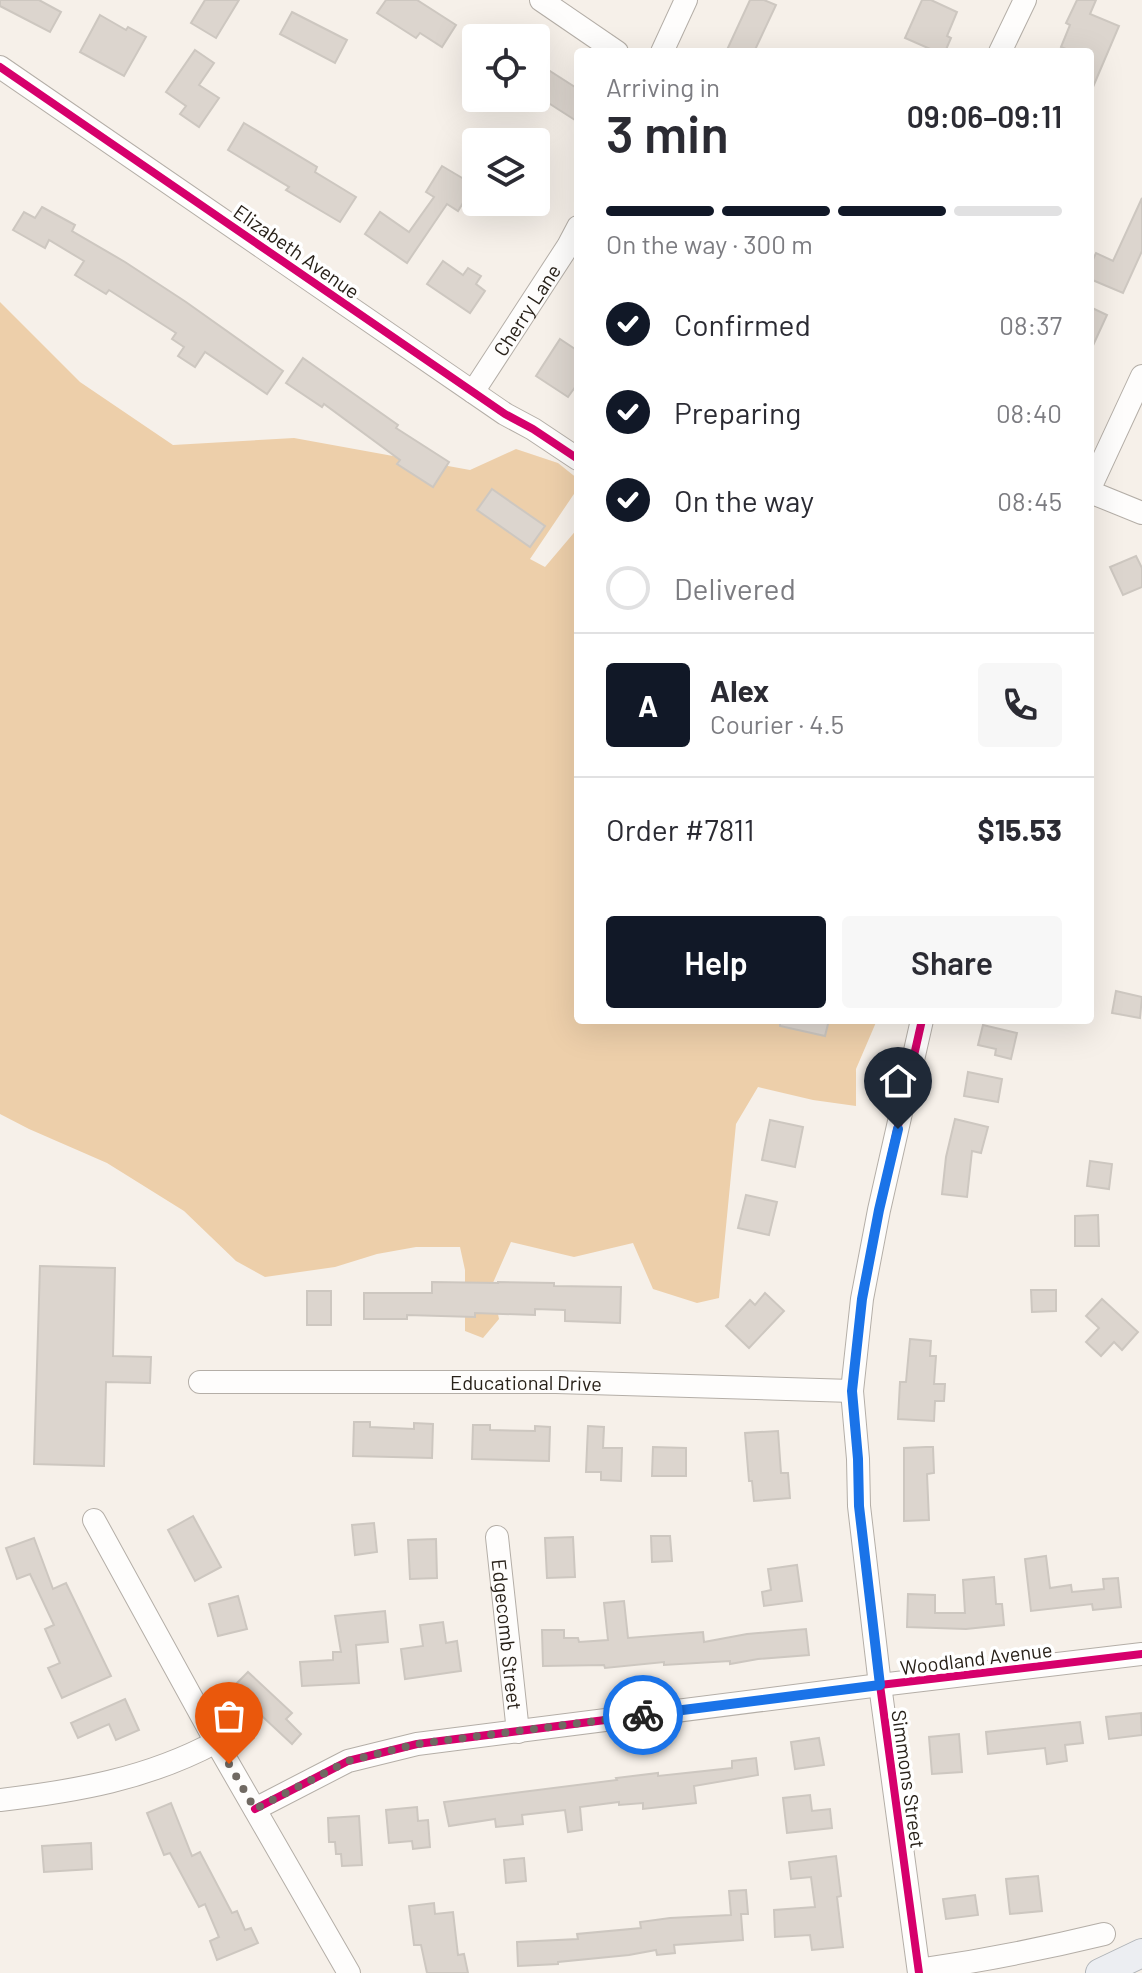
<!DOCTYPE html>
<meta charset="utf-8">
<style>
body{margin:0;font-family:Barlow,sans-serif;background:#f7f7f7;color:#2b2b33;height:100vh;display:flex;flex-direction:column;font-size:30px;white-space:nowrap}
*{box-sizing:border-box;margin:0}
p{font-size:26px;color:#7c7c81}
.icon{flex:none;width:44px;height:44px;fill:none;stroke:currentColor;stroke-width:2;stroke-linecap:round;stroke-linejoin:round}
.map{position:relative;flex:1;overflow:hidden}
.side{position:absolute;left:574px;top:48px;width:520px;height:976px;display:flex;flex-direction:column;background:#fff;border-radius:8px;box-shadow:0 8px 32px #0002}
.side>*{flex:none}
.fabs{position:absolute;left:462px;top:24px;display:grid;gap:16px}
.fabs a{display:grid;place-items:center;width:88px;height:88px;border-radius:8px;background:#fff;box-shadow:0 8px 32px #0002;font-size:40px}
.pin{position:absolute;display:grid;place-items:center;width:68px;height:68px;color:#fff;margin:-82px -34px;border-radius:50% 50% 50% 0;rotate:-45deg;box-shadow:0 0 8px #0007}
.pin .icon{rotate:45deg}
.courier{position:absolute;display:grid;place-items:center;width:80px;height:80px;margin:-40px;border:6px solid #1a73e8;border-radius:50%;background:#fff;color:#222;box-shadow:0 2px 10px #0007}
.summary em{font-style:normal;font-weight:600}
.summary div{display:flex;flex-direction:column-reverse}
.summary{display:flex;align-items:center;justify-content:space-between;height:136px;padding:0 32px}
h1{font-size:52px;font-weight:600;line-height:60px}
.bar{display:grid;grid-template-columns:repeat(4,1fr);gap:12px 8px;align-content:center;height:96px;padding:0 32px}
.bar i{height:10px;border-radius:6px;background:#e1e1e2}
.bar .current{background:#111827}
.bar p{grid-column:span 4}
.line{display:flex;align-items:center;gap:20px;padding:0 32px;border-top:2px solid #e1e1e2}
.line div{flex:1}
.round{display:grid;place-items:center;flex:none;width:84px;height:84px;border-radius:8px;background:#f7f7f7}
ol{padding:0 32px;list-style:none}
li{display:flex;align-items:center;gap:24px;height:88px}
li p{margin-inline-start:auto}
li .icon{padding:8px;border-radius:50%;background:#111827;color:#fff;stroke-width:4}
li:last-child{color:#7c7c81}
li i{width:44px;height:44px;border:4px solid #e1e1e2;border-radius:50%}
.cta{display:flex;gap:16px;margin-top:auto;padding:16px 32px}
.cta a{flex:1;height:92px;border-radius:8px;background:#111827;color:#fff;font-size:32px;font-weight:600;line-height:92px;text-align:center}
.cta a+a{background:#f7f7f7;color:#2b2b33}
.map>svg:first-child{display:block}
.green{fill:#edcfaa}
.building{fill:#dcd5ce;stroke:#cdc7c0;stroke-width:2}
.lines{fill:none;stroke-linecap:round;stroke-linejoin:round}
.minor-casing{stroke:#b4aea7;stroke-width:24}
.major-casing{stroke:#b0b4b8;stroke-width:30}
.minor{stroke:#fefdfc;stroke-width:22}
.major{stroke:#eceef2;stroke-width:28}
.cycleway-casing{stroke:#fff;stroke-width:13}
.cycleway{stroke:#d6006c;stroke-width:8}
.done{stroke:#706962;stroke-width:8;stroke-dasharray:0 14.4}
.route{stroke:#1a73e8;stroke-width:10}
.labels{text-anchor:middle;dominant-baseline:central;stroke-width:7;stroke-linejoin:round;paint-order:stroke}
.street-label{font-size:20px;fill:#282119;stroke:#fff}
</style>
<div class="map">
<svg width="1142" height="1973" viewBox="0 0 1142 1973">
<rect width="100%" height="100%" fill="#f6f0e9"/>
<polygon class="green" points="0,302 80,382 173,445 294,438 470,470 516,449 558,463 578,479 578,488 530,559 545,567 578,528 578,1020 877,1020 856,1069 856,1106 813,1100 758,1087 736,1124 719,1298 697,1303 653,1289 633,1243 574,1257 511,1242 492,1285 499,1319 483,1338 465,1331 465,1270 460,1247 416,1247 377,1254 335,1267 265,1277 236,1261 184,1211 107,1163 29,1129 0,1114"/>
<g class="building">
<polygon points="0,0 39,0 61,12 50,32 0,6"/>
<polygon points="205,0 239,0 216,38 191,23"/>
<polygon points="386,0 417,0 456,25 442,47 420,33 416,38 377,13"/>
<polygon points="750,0 764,0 776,5 754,52 726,52"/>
<polygon points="922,0 931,0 957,12 947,36 951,38 945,52 937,52 905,38"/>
<polygon points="1077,0 1096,0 1090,14 1119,26 1090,94 1090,52 1073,52 1061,47 1070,25 1066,23"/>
<polygon points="292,12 347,40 335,63 280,34"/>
<polygon points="100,15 126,30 128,27 146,37 124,76 80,52"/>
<polygon points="195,50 214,63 199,85 219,98 199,127 180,114 186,106 166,92"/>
<polygon points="536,62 578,89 578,122 536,95"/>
<polygon points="244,123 317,167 315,172 356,197 340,222 286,190 289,187 228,150"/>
<polygon points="442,166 474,185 458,211 447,204 407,263 365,234 380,212 409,232 434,197 426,192"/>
<polygon points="1142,198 1142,251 1123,293 1090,279 1090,266 1096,253 1113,261"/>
<polygon points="42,207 75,225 72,231 125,262 186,302 283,371 267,394 205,352 195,367 178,356 184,347 172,339 176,333 109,290 106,294 75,275 84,261 49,240 45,248 13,230 24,212 35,218"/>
<polygon points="443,261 463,275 468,268 481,276 476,284 485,291 470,313 427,284"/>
<polygon points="1090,307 1107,315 1090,352"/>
<polygon points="560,339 578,351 578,383 568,397 536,376"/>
<polygon points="303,358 398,425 396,428 449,462 433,487 397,464 400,460 324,404 322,407 286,383"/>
<polygon points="492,489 545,526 530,547 477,510"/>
<polygon points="1136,556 1142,568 1142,587 1123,595 1110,567"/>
<polygon points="1116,991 1142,997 1140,1018 1112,1013"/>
<polygon points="780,1020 829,1020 825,1036 780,1026"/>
<polygon points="983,1025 1017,1033 1011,1059 995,1055 996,1049 978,1045"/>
<polygon points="968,1072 1002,1079 998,1102 964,1096"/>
<polygon points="955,1119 988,1127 981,1153 972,1151 967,1197 942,1194 946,1157"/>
<polygon points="770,1120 803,1127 795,1167 762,1160"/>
<polygon points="1090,1161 1112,1164 1109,1189 1087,1186"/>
<polygon points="746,1195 777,1202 769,1235 738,1228"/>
<polygon points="1098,1215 1099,1246 1075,1246 1075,1216"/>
<polygon points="40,1266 115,1268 113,1356 151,1357 150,1383 106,1382 104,1466 34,1464"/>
<polygon points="432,1282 498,1283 498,1282 554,1283 554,1286 621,1287 620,1323 565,1321 565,1310 535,1309 535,1315 475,1313 475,1317 407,1315 407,1319 364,1319 364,1293 432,1293"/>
<polygon points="1031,1290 1056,1290 1056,1311 1032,1312"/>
<rect x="307" y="1291" width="24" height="34"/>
<polygon points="765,1293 784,1311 749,1348 726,1326 750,1300 755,1305"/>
<polygon points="1102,1299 1138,1332 1122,1350 1114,1342 1101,1356 1086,1342 1099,1328 1086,1316"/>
<polygon points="910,1339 931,1341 930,1356 936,1356 934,1384 945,1384 944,1401 935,1401 934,1421 898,1419 900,1382 906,1382"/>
<polygon points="354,1422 370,1422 370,1427 414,1429 414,1423 433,1424 432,1458 353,1456"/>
<polygon points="473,1425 490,1425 490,1430 535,1431 535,1426 550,1427 549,1461 472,1459"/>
<polygon points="588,1426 604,1427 603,1448 622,1448 621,1481 601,1480 601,1472 586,1472"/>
<polygon points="778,1431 781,1473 788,1473 790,1498 754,1501 752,1481 749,1481 745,1433"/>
<polygon points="653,1447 686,1448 686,1476 652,1476"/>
<polygon points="926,1447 933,1447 934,1473 927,1474 929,1520 904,1521 904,1448"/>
<polygon points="193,1516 221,1567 195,1581 168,1530"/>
<polygon points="374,1523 377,1552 355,1555 352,1525"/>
<polygon points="651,1536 670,1536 672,1561 652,1562"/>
<polygon points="573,1537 575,1577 547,1578 545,1538"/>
<polygon points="34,1538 53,1589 66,1583 111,1676 62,1698 48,1668 60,1663 45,1629 54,1625 30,1574 17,1579 6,1548"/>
<polygon points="436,1539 437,1578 410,1579 408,1540"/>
<polygon points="1046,1556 1050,1588 1071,1585 1072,1592 1104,1589 1103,1579 1118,1578 1121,1607 1093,1610 1092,1604 1031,1611 1025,1559"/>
<polygon points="797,1565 802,1601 764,1606 762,1592 771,1590 768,1569"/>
<polygon points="994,1577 996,1604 1002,1604 1004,1625 966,1629 907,1627 908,1594 935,1595 935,1613 965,1613 963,1580"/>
<polygon points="238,1596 247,1629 218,1636 209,1604"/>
<polygon points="624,1601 628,1638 703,1632 704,1642 747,1634 806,1629 809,1655 758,1659 730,1664 730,1661 664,1665 664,1662 605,1668 604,1665 543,1666 542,1630 564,1630 564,1638 578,1638 579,1642 608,1640 604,1603"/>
<polygon points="385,1611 388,1642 356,1645 359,1683 302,1686 300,1662 333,1660 333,1652 341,1652 335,1616"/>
<polygon points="443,1622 446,1643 457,1641 461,1671 405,1679 401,1649 423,1646 420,1625"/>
<polygon points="248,1672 292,1713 286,1719 301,1734 292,1744 232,1688"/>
<polygon points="125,1699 139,1730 116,1740 109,1724 78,1738 71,1723"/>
<polygon points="1141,1713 1142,1735 1109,1739 1106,1717"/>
<polygon points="1080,1722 1083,1743 1065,1745 1067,1761 1047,1764 1045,1748 988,1754 986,1732"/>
<polygon points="959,1734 962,1772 932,1774 929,1737"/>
<polygon points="819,1738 824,1765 795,1769 791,1742"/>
<polygon points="756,1758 758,1775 694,1786 696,1803 643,1809 643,1803 619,1805 619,1802 580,1807 582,1830 568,1832 565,1810 522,1815 523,1824 496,1827 495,1819 449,1826 444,1802 617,1780 616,1778 658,1773 658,1776 732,1768 732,1761"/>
<polygon points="810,1795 812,1811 830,1809 832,1828 787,1833 783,1798"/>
<polygon points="171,1803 192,1856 200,1852 232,1913 237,1911 245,1930 251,1928 258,1943 217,1960 210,1941 219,1937 205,1904 199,1907 170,1853 164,1855 147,1813"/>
<polygon points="417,1807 418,1821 428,1820 430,1847 413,1849 412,1841 389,1843 386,1810"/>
<polygon points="359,1816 362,1865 342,1866 341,1854 336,1854 335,1842 329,1842 328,1818"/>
<polygon points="91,1843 92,1869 44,1872 42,1846"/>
<polygon points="836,1856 841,1896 837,1897 843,1947 812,1950 810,1935 775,1937 774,1910 815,1907 811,1877 791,1879 789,1862"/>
<polygon points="524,1858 526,1881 506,1883 504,1860"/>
<polygon points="1038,1876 1042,1911 1010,1914 1006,1879"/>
<polygon points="746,1890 748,1914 741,1914 743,1940 674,1945 675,1953 657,1955 656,1950 629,1955 558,1962 558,1964 518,1966 517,1942 578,1939 577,1934 641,1928 640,1922 670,1918 731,1915 729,1891"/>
<polygon points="975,1895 978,1915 946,1919 943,1899"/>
<polygon points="434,1903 435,1914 453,1912 458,1955 464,1954 468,1973 427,1973 421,1945 414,1945 409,1906"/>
</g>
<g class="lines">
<g class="minor-casing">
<g id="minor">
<polyline points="541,0 617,52"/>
<polyline points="662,52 686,0"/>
<polyline points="1000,52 1025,0"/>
<polyline points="0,67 505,414 533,429 578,459"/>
<path id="s1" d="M473 392 568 246 578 227"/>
<polyline points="1090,488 1142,376"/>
<polyline points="1090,492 1142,513"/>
<path id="s2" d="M200 1382H556L852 1391"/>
<polyline points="94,1520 216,1742 349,1973"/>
<path id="s3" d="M497 1537 518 1732"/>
<path d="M0 1800C76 1791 147 1779 216 1742"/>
<polyline points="255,1809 348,1761 417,1744 880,1685 1142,1654"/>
<path d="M919 1970C981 1961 1042 1949 1104 1934"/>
<polyline points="919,1973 880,1685 859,1506 858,1459 852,1391 862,1299 879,1210 922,1020"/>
</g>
</g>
<g class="major-casing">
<polyline id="major" points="1100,1973 1142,1953"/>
</g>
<use href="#minor" class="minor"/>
<use href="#major" class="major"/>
<g class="cycleway-casing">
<g id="cycleway">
<polyline points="0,67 505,414 533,429 578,459"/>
<polyline points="255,1809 348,1761 417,1744 880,1685 1142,1654"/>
<polyline points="919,1973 880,1685 859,1506 858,1459 852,1391 862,1299 879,1210 922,1020"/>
</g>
</g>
<use href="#cycleway" class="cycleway"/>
</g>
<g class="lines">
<polyline class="done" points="229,1764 255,1809 348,1761 417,1744 643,1715"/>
<polyline class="route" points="643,1715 880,1685 859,1506 858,1459 852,1391 862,1299 879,1210 898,1129"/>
</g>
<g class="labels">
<g class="street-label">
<text transform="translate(297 251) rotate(35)">Elizabeth Avenue</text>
<text stroke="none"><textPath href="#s1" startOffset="98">Cherry Lane</textPath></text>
<text stroke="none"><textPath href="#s2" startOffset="326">Educational Drive</textPath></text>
<text stroke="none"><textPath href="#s3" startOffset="98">Edgecomb Street</textPath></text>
<text transform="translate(976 1658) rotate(-7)">Woodland Avenue</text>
<text transform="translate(909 1779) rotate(82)">Simmons Street</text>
</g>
</g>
</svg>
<div class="fabs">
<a><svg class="icon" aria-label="locate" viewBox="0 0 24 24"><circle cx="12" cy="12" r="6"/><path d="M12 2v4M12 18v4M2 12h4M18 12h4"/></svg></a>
<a><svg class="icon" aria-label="layers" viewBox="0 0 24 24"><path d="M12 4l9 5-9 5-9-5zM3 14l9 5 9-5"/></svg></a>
</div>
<div class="pin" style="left:229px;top:1764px;background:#ea580c"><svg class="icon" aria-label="bag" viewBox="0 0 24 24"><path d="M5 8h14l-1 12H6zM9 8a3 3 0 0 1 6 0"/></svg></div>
<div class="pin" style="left:898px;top:1129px;background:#1f2937"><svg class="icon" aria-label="home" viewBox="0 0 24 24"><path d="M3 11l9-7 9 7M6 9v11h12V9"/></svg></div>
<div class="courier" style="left:643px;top:1715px"><svg class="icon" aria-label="bike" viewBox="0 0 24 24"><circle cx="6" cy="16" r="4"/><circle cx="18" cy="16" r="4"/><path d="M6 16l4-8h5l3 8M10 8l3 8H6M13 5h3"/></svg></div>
<section class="side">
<div class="summary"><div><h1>3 min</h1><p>Arriving in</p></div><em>09:06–09:11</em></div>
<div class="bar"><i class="current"></i><i class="current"></i><i class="current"></i><i></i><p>On the way · 300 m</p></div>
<ol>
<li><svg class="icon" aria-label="check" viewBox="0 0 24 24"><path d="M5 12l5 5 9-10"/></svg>Confirmed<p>08:37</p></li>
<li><svg class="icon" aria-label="check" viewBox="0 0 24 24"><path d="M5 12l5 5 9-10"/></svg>Preparing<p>08:40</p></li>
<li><svg class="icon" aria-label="check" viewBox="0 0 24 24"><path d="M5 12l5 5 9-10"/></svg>On the way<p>08:45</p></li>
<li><i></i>Delivered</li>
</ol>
<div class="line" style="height:144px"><b class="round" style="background:#111827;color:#fff">A</b><div><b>Alex</b><p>Courier · 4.5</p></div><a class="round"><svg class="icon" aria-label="phone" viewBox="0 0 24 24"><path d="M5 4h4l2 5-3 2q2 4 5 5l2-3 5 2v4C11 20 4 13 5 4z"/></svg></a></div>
<div class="line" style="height:104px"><div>Order #7811</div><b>$15.53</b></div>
<div class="cta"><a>Help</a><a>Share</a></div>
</section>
</div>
